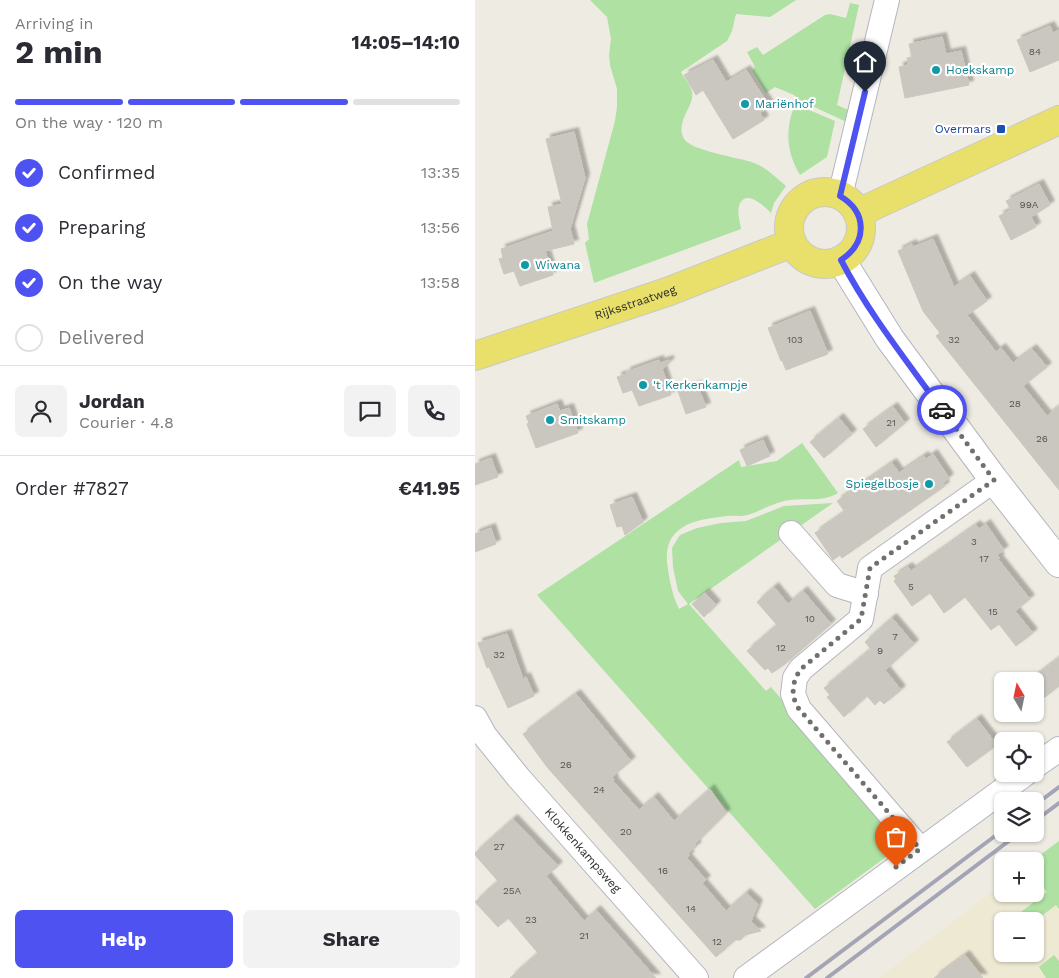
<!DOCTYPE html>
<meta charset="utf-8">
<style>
body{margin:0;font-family:"Work Sans",sans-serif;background:#f2f2f3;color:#2b2b33;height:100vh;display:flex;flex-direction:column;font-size:19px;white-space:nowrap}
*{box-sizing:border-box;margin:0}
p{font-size:16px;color:#7c7c81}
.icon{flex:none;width:28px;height:28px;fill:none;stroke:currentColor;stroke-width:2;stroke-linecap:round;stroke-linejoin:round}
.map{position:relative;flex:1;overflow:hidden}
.drawer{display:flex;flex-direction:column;background:#fff;width:475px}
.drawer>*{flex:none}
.needle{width:32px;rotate:351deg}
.fabs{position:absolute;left:519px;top:672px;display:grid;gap:10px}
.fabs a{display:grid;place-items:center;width:50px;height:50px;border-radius:8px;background:#fff;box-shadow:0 1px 4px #0004;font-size:25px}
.pin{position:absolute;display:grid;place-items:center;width:42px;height:42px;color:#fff;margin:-51px -21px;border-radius:50% 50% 50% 0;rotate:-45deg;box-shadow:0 0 5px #0007}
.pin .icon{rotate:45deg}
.courier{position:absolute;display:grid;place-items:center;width:50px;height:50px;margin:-25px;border:4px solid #4d52f0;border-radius:50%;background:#fff;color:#222;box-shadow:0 1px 6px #0007}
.headline em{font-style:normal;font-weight:700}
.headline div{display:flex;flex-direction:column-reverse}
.headline{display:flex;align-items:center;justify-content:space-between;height:85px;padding:0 15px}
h1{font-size:32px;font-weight:700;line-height:38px}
.bar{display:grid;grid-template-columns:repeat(4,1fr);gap:8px 5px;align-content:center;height:60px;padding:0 15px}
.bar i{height:6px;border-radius:4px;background:#e1e1e2}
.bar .selected{background:#4d52f0}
.bar p{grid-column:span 4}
.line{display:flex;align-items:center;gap:12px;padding:0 15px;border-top:1px solid #e1e1e2}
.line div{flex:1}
.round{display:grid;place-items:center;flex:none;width:52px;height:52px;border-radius:8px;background:#f2f2f3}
ol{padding:0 15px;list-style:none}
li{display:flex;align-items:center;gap:15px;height:55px}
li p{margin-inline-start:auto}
li .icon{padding:5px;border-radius:50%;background:#4d52f0;color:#fff;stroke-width:4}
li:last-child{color:#7c7c81}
li i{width:28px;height:28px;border:2px solid #e1e1e2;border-radius:50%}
.cta{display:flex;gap:10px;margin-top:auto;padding:10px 15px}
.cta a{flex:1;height:58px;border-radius:8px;background:#4d52f0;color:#fff;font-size:20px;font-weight:700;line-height:58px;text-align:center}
.cta a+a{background:#f2f2f3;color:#2b2b33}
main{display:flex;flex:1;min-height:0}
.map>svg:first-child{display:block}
.education{fill:#eee9d3;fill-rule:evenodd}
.green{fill:#aee1a2}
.building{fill:#cac7c1;stroke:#cac7bb;filter:url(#shadow)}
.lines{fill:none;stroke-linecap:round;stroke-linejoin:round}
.minor-casing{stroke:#b5b5c0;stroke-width:26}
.secondary-casing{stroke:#b5b5c0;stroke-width:30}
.primary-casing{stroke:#c9c9c9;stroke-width:30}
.minor{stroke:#fff;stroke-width:24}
.secondary{stroke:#fff;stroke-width:28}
.primary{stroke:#e9e06b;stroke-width:28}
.rail{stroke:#a4a4b7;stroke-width:4}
.done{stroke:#71706d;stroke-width:5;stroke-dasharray:0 9}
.route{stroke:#4d52f0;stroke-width:6}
.culture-dot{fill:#0f9aa8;stroke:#fff;stroke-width:2}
.transit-dot{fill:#1a4fb4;stroke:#fff;stroke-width:2}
.labels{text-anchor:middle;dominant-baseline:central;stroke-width:4.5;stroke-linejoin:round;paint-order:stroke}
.number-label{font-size:10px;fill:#555453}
.culture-label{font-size:12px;fill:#0d838f;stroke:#fff;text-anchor:start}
.transit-label{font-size:12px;fill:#164399;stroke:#fff;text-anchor:end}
.street-label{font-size:12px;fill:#2e2e2e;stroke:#fff}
</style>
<main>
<section class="drawer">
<div class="headline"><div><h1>2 min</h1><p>Arriving in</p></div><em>14:05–14:10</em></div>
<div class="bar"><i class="selected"></i><i class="selected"></i><i class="selected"></i><i></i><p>On the way · 120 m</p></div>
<ol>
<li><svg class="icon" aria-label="check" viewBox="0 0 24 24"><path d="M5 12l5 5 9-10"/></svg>Confirmed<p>13:35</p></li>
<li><svg class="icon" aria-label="check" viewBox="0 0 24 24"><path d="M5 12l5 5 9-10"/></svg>Preparing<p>13:56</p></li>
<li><svg class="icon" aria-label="check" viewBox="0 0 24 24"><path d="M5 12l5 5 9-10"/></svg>On the way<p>13:58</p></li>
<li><i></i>Delivered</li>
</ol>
<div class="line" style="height:90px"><a class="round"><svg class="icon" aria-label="person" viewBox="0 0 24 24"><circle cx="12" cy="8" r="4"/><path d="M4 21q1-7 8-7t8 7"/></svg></a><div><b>Jordan</b><p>Courier · 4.8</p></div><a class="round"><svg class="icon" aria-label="chat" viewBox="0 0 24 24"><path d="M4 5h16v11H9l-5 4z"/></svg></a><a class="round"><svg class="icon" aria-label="phone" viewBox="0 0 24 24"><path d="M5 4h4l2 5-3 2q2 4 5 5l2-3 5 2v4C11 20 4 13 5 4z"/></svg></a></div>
<div class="line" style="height:65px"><div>Order #7827</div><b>€41.95</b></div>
<div class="cta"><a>Help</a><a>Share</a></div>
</section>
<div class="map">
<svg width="584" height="978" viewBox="0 0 584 978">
<defs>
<filter id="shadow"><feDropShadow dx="4.5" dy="-4.5" stdDeviation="1" flood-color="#0004"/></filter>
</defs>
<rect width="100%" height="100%" fill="#eeebe2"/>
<path class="education" d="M560 876 584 908V978H404L527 884 528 894H560ZM528 921H560V954H528Z"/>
<g class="green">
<path d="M115 0H321L295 17 261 14 257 31 252 41 206 72C209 78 216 86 217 92 220 105 201 120 208 137 213 151 264 157 279 163 291 167 301 178 311 186L299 203 296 213C290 207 270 187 264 206 262 213 265 222 266 229L119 283 110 243 114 239 112 224 140 121 142 107V89L135 65 134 55 136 39 132 17Z"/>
<polygon points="375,3 384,5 362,105 380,113 378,125 322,99 319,95 300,87 291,93 277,70 280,67 272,52 282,47 288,55 350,15 355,14 371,18"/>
<path d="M320 104 360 121 352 157 325 175C311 152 310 129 320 104Z"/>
<path d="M327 443 363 493C349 502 331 498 315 500 299 502 286 511 272 515 265 517 259 515 253 516 223 519 189 524 192 562 194 578 197 595 204 609L213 604 203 591 198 567 197 548 205 535 222 528 246 523 271 521 309 506 358 503 214 604 291 691 296 687 430 843 340 909 62 595 264 460 266 467 302 461Z"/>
<polygon points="584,841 584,909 581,905 560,921 534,921 572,892 560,876 560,861 557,861"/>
<polygon points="579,955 584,961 584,978 571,978 564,967"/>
</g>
<g class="building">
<polygon points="575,26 578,33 584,30 584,60 555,72 542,40"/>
<polygon points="467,37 471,54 486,51 494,85 430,98 424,67 433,65 432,58 437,57 434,44"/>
<polygon points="238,60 251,82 271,70 295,107 285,113 289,120 258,139 228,90 221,95 209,75"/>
<polygon points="99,132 110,178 95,229 99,244 70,251 78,275 45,286 39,271 29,274 24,259 28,258 26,249 78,231 73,207 87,204 71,139"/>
<polygon points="564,184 575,205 556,217 561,227 536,240 524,216 536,210 531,201"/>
<polygon points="458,239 479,287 495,276 512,301 492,315 521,352 526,348 538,363 557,349 572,367 548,386 572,416 584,406 584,490 461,336 465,333 448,311 423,251 437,244 438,247"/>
<polygon points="335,311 353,354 311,370 307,360 306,361 293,328"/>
<polygon points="184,360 185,363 194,360 195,362 187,369 196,395 164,406 157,390 148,393 142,377 152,374 151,372"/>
<polygon points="222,385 231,407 211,414 203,391"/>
<polygon points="82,404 85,411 94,408 103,433 61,448 52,424 54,423 51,416"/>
<polygon points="418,407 430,423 401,447 388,429"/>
<polygon points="364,418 377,434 349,458 335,442"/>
<polygon points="288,440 295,456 272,466 265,450"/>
<polygon points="458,454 474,478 468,483 470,486 367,558 365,555 358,560 340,533 370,512 362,501 417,463 424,473 449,456 451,459"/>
<polygon points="16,458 23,477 0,485 0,464"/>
<polygon points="157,497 168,522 150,535 147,526 142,527 135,505"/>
<polygon points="511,524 529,550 522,555 525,558 523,559 555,599 540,611 558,633 541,646 524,624 516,630 490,597 469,613 455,593 437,606 419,581 421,579 419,576 433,567 436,571 501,525 504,529"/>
<polygon points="16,528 21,544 0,552 0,534"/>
<polygon points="299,587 313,604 328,591 356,624 310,664 297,673 293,668 290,670 272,651 302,625 282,602"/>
<polygon points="230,593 241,605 229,617 217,604"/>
<polygon points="417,618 439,644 410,670 426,690 409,704 405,700 400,705 392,696 369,717 352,697 355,695 349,688 396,649 390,642"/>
<polygon points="32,634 48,679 51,677 59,696 33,708 14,667 12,668 3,643"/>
<polygon points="584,658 584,686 566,700 560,692 560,681 554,681"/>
<polygon points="101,694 156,761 137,777 139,780 138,781 164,810 179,797 199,821 235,789 251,813 220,844 222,846 213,853 215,855 212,858 231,880 227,883 251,911 271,893 283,904 276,921 286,931 270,935 266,940 260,940 241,957 72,767 48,734"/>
<polygon points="502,719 522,745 492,767 472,742"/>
<polygon points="38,819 83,866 71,876 109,921 121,910 181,978 35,978 63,953 33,918 23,927 0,902 23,881 0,855 0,853"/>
<polygon points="490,955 508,978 459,978"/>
</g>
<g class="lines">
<g class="minor-casing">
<g id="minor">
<polyline points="365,196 412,0"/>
<polyline points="316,533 362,585 391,594"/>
<path id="s1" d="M0 718 10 736 43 777 221 978"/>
<polyline points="560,766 584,749"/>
<polyline points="445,849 324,709 318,694 320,678 326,669 386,619 395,568 519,480"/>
<polyline points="271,978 550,774"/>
</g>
</g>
<g class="secondary-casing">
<polyline id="secondary" points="366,260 415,339 519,480 584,563"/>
</g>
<g class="primary-casing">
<g id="primary">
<circle cx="350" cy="228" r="36"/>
<polyline points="383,213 584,120"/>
<path id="s2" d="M0 356 192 292 317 243"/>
</g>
</g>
<use href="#minor" class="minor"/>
<use href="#secondary" class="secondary"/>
<use href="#primary" class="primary"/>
<g class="rail">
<polyline points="560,805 584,787"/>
<polyline points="560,821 584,803"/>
<polyline points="331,978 528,830"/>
<polyline points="352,978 543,834"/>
</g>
</g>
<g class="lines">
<path class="done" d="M421 867 445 849 324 709C315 696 317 681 326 669L386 619 395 568 519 480 467 410"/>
<path class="route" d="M390 92 365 196C392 212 393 242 366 260 394 314 432 361 467 410"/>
</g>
<g class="culture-dot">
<circle cx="461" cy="70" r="5"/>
<circle cx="270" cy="104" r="5"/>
<circle cx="50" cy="265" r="5"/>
<circle cx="168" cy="385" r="5"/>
<circle cx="75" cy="420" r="5"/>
<circle cx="454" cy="484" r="5"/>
</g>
<rect class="transit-dot" x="521" y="124" width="10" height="10" rx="2.5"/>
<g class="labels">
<g class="number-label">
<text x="560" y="51">84</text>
<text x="554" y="204">99A</text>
<text x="320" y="339">103</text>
<text x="479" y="339">32</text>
<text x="540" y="403">28</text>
<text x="416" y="422">21</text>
<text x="567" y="438">26</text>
<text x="499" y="541">3</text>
<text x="509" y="558">17</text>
<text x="436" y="586">5</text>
<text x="518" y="611">15</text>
<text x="335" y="618">10</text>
<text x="420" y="636">7</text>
<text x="306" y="647">12</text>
<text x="405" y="650">9</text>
<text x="24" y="654">32</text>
<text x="91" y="764">26</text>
<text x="124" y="789">24</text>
<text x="151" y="831">20</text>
<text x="24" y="846">27</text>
<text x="188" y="870">16</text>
<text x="37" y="890">25A</text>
<text x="216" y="908">14</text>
<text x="56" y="919">23</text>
<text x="109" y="935">21</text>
<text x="242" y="941">12</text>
</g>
<g class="culture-label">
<text x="471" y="70">Hoekskamp</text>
<text x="280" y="104">Mariënhof</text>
<text x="60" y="265">Wiwana</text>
<text x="178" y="385">'t Kerkenkampje</text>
<text x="85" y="420">Smitskamp</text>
<text x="444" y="484" text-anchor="end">Spiegelbosje</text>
</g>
<g class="transit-label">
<text x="516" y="129">Overmars</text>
</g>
<g class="street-label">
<text stroke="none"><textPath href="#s2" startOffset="169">Rijksstraatweg</textPath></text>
<text stroke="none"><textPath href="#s1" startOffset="171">Klokkenkampsweg</textPath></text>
</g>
</g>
</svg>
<div class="fabs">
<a><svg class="needle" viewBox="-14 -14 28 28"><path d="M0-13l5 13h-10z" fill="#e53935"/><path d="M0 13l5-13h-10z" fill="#7c7c81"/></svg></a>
<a><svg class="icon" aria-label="locate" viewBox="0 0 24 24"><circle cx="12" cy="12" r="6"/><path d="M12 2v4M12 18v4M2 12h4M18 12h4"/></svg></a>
<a><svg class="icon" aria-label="layers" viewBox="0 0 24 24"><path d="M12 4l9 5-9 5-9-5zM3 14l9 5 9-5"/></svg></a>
<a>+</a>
<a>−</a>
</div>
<div class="pin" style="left:421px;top:867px;background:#ea580c"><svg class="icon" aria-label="bag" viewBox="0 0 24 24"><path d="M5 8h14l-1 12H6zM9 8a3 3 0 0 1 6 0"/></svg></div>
<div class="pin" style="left:390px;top:92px;background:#1f2937"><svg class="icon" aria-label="home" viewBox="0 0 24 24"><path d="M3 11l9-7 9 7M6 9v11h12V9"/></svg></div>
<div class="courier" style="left:467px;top:410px"><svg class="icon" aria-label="car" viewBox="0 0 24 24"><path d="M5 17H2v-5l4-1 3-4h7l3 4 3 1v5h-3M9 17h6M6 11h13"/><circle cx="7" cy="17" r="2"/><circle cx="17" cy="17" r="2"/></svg></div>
</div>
</main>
